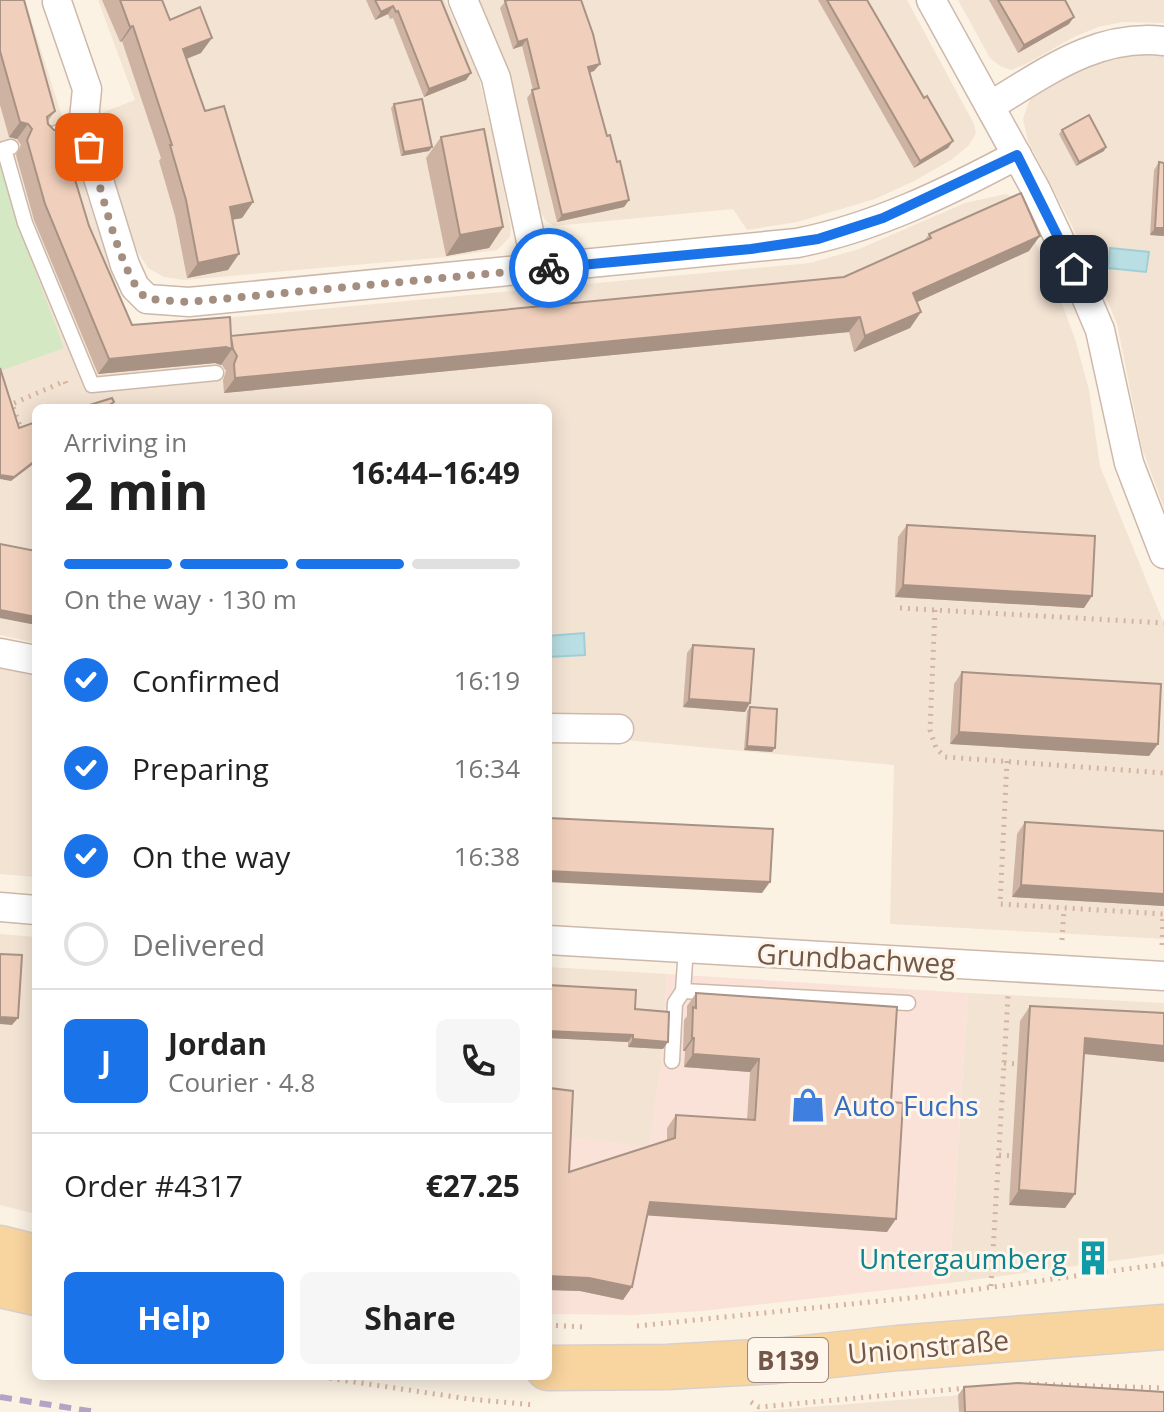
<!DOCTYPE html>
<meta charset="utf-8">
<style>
body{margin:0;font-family:"Open Sans",sans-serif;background:#f6f6f6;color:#222;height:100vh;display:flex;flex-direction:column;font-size:30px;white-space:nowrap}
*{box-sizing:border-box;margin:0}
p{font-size:26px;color:#767676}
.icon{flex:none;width:44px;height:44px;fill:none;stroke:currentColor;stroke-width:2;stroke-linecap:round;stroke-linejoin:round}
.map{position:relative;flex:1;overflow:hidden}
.details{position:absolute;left:32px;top:404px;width:520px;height:976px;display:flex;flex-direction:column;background:#fff;border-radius:12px;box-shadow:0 4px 20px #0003}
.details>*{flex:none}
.pin{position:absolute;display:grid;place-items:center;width:68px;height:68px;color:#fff;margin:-34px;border-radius:16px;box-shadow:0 4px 12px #0006}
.courier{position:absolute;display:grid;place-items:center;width:80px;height:80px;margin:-40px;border:6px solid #1a73e8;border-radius:50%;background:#fff;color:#222;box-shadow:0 2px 10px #0007}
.overview em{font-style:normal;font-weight:700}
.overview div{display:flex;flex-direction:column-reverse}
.overview{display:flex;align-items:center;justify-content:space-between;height:136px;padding:0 32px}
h1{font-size:52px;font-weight:700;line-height:60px}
.bar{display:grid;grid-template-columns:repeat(4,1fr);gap:12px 8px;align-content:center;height:96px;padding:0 32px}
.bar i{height:10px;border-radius:6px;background:#e0e0e0}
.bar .selected{background:#1a73e8}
.bar p{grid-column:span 4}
.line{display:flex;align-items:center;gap:20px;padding:0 32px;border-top:2px solid #e0e0e0}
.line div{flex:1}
.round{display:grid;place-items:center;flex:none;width:84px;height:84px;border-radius:12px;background:#f6f6f6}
ol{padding:0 32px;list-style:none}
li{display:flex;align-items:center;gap:24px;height:88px}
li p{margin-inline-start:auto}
li .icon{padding:8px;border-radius:50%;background:#1a73e8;color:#fff;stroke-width:4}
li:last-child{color:#767676}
li i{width:44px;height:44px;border:4px solid #e0e0e0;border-radius:50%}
.primary-button{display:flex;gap:16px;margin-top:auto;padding:16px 32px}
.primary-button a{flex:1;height:92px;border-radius:12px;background:#1a73e8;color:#fff;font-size:32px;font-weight:700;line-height:92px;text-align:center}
.primary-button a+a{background:#f6f6f6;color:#222}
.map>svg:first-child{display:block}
.residential{fill:#f3e3d3}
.commercial{fill:#fbe2d8}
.green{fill:#d3e8c3}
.water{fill:#b9dfe4;stroke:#a0cfd6;stroke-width:2}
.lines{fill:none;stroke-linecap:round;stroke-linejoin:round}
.service-casing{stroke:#cdb9ab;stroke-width:17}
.minor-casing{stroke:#cdb9ab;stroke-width:31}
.primary-casing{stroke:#d8d0cc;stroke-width:47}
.path{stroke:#d5b3a0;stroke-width:5;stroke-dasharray:2 6;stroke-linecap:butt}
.service{stroke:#fff;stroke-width:14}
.minor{stroke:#fff;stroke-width:28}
.primary{stroke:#f8d49e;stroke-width:44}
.rail{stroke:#b4a3c4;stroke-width:6;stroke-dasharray:12 8;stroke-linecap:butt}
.wall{fill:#ceb3a2}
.shaded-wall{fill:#a89284}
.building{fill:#f0d0bc;stroke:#a89284;stroke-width:2}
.done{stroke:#a38e80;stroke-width:8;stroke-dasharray:0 14.4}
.route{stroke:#1a73e8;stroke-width:10}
.labels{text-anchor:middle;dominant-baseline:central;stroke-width:6;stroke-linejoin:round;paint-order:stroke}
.shield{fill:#fef6ea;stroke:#9d877a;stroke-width:2}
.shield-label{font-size:26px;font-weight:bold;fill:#73584a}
.street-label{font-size:28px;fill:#73584a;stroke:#fef6ea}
.shop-label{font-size:28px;fill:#366cbe;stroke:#fef6ea;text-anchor:start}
.culture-label{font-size:28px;fill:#0d838f;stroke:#fef6ea;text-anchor:end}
</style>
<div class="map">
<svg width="1164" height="1412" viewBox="0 0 1164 1412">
<rect width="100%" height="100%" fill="#fbf2e4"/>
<g class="residential">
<polygon points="0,0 25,0 129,327 810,263 859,249 965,203 1006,194 1015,198 1052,277 1075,339 1089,390 1100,466 1164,624 1164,939 890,924 894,765 625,740 548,721 548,408 36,408 36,643 0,635"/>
<polygon points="98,0 445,0 478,74 494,140 511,228 510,237 497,250 446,257 184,280 164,277 148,268 135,248 97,126 99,117 104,112 135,100"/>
<polygon points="476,0 907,0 974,124 976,133 969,145 951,160 914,181 875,199 797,222 747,230 733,209 554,226 545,220 538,207 518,112 498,49"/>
<polygon points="958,0 1164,0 1164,23 1123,22 1098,27 1074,37 1024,65 1011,70 1000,66 990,58"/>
<polygon points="1164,52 1164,508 1142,448 1117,324 1096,272 1028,141 1023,119 1030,99 1039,90 1109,53"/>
<polygon points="0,663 36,669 36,877 0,874"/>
<polygon points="0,934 36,937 36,1214 0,1205"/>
<polygon points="548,967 667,974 661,1065 649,1147 548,1135"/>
<polygon points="968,993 1164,1003 1164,1254 949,1283"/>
<polygon points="1011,1391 1164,1393 1164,1412 748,1412"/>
</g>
<polygon class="commercial" points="667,974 968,993 949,1283 703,1311 634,1315 548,1314 548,1135 649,1146 661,1065"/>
<polygon class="green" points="0,159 29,254 64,348 0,371"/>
<g class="water">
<polygon points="1110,248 1149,252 1146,272 1108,268"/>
<polygon points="584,633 585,655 548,657 548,636"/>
</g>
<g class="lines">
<g class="service-casing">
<g id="service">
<polyline points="46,136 83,125"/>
<polyline points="11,147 4,149 25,223 92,385 216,373"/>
<polyline points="686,948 683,991 908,1003"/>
<polyline points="672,1061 675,1003 683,991"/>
</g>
</g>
<g class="minor-casing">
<g id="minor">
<polyline points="463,0 496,78 537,269"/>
<polyline points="931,0 1036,190 1083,290 1100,330 1129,463 1164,554"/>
<path d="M57 2 87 89 83 129 125 265 135 287 147 299 189 302 797 243C874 228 948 192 1017 155"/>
<path d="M990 106C1045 73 1097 33 1164 41"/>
<polyline points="0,653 36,660"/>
<polyline points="548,728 619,729"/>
<polyline points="0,907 36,910"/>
<polyline points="548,940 1164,976"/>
</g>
</g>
<g class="primary-casing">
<g id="primary">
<polyline points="0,1248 36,1257"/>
<polyline points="0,1285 36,1293"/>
<polyline points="548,1368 667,1367 775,1361 898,1348 1164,1327"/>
</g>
</g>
<g class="path">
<polyline points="22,432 12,404 65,381 66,384"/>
<polyline points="900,608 1164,623"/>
<polyline points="935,610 930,730 936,748 945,757 1164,773"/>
<polyline points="1007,761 1000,904 1164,914"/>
<polyline points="1062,940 1064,908"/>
<polyline points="1162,945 1163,914"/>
<polyline points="1004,1063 1018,1064"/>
<polyline points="999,1155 1012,1156"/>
<polyline points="991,1286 1008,996"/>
<polyline points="548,1325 583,1327"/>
<polyline points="637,1326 919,1297 1164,1264"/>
<polyline points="314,1376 469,1399 535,1405"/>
<polyline points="1029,1384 1164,1388"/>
<polyline points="751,1402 759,1407 967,1388"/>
</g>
<use href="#service" class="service"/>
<use href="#minor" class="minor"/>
<use href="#primary" class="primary"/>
<polyline class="rail" points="0,1397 96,1412"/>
</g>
<g class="wall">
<polygon points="0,0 55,111 48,121 48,124 89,226 132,325 231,336 844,277 924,241 929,234 1029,251 917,302 921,312 910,328 854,352 849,332 224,393 223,380 226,371 222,365 215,363 98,374 34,220 16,155 21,145 17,139 9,137 0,105"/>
<polygon points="102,0 162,0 170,20 201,53 187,59 205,111 253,202 242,218 232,220 228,270 187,278 175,216 159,161 161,158 122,41 120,42"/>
<polygon points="366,0 441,0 471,73 466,80 424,97 393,18 390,19 388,14 375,20"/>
<polygon points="504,0 581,0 594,71 590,73 607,136 629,200 624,207 557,222 527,98 533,90 522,46 513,49 500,8 505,2"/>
<polygon points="818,0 867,0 924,98 953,141 948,148 914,168"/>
<polygon points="989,0 1065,0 1069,24 1018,53"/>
<polygon points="394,104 432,147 429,151 401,156 391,108"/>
<polygon points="1062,130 1104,151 1076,166 1059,134"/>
<polygon points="441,137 503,227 489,248 446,256 426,158"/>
<polygon points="1159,162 1164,163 1164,236 1150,235 1154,170"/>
<polygon points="907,525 1084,608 895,597 898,537"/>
<polygon points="693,645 745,712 683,707 687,653"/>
<polygon points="962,672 1149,756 950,744 954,684"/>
<polygon points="750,707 772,752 744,750 747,711"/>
<polygon points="1025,822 1164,831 1164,906 1012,897 1017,834"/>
<polygon points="548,985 635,1009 663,1049 628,1047 628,1042 548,1038"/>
<polygon points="696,993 891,1102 887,1232 648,1215 623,1300 580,1291 548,1290 548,1089 569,1172 667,1141 667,1128 676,1115 747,1120 750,1072 684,1067 685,1051 683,1051 684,1020 687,1016 687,1006"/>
<polygon points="1030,1006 1164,1013 1164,1062 1084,1054 1075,1194 1065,1208 1009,1205 1020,1021"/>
<polygon points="964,1387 1164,1412 959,1412 958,1395"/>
</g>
<g class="shaded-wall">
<polygon points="393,6 388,14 375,20 381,12"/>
<polygon points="1074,17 1069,24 1018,53 1024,45"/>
<polygon points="133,26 122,41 120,42 130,27"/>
<polygon points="212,38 201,53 172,64 183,49"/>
<polygon points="527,39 522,46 513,49 518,42"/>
<polygon points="600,64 594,71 583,74 588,67"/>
<polygon points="471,73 466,80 424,97 429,89"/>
<polygon points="20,122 28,124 17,139 9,137"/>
<polygon points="953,141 948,148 914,168 920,161"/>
<polygon points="432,147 429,151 401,156 404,152"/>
<polygon points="1106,147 1104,151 1076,166 1079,162"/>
<polygon points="629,200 624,207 557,222 562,215"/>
<polygon points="253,202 242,218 219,222 230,207"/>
<polygon points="503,227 489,248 446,256 460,235"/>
<polygon points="1155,228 1164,228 1164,236 1150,235"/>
<polygon points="1040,236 1029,251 902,309 913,293"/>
<polygon points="239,254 228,270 187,278 198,263"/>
<polygon points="921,312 910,328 854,352 865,336"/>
<polygon points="860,317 849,332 224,393 235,378"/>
<polygon points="226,347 232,349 221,365 215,363 98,374 109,359"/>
<polygon points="36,460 36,462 11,481 0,479 0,475"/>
<polygon points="903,585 1092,596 1084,608 895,597"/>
<polygon points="0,610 36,617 36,625 0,618"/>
<polygon points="689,699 750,703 745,712 683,707"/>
<polygon points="959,732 1158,744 1149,756 950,744"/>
<polygon points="747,746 775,748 772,752 744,750"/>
<polygon points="548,871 770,882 762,893 548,882"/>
<polygon points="1021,885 1164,894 1164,906 1012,897"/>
<polygon points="0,1017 18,1018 12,1025 0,1024"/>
<polygon points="548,1031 633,1035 628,1042 548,1038"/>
<polygon points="692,1038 694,1038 685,1051 683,1051"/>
<polygon points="1085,1038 1164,1046 1164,1062 1075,1053"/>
<polygon points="633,1039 668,1042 663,1049 628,1047"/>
<polygon points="693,1054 759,1059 750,1072 684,1067"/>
<polygon points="1019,1190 1075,1194 1065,1208 1009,1205"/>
<polygon points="650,1202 896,1219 887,1232 641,1215"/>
<polygon points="548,1276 589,1278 632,1287 623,1300 580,1291 548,1290"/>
</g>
<g class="building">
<polygon points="0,0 24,0 55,111 47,117 48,124 54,130 60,130 89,226 132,325 230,317 231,336 844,277 931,238 929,234 1021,193 1040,236 913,293 921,312 865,336 860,317 235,378 234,364 237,356 233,349 231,337 232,349 226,347 109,359 45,204 27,140 32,129 28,124 20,122 0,51"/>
<polygon points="120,0 162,0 170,20 200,7 212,38 183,49 205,111 224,106 253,202 230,207 239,254 198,263 186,200 170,145 172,145 133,26 130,27"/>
<polygon points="375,0 441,0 471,73 429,89 398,11 396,12 393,6 381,12"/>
<polygon points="508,0 581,0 593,34 600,64 588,67 607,136 610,135 617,162 620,161 629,200 562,215 532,90 539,88 527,39 518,42 505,1"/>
<polygon points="827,0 867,0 924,98 927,96 953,141 920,161"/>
<polygon points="998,0 1065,0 1074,17 1024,45"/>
<polygon points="422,99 432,147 404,152 394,104"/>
<polygon points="1089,115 1106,147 1079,162 1062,130"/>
<polygon points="484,129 503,227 460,235 441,137"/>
<polygon points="1159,162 1164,163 1164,228 1155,228"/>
<polygon points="0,368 19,428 36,422 36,460 14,477 0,475"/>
<polygon points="112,398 114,402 105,408 80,408"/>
<polygon points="907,525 1095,536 1092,596 903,585"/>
<polygon points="0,544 36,551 36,617 0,610"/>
<polygon points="693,645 754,649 750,703 689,699"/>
<polygon points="548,667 551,701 548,701"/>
<polygon points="962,672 1161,684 1158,744 959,732"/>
<polygon points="750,707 777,709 775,748 747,746"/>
<polygon points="548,818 773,829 770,882 548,871"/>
<polygon points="1025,822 1164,831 1164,894 1021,885"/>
<polygon points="0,954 22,955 18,1018 0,1017"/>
<polygon points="548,985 636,990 635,1009 669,1012 668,1042 633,1039 633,1035 548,1031"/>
<polygon points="696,993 897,1007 891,1102 903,1103 896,1219 650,1202 632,1287 589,1278 548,1276 549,1088 573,1091 569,1172 675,1138 676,1115 755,1120 759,1059 693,1054 694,1038 692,1038 693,1007 696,1008"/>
<polygon points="1030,1006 1164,1013 1164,1046 1085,1038 1075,1194 1019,1190"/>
<polygon points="1018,1383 1164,1392 1164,1412 965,1412 964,1387"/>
</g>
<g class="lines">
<path class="done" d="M89 147C100 183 120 278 147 299L189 302 549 268"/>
<polyline class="route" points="549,268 751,249 818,239 883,218 1017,155 1074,269"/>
</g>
<defs>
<g id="shop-bare" transform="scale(2.76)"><path d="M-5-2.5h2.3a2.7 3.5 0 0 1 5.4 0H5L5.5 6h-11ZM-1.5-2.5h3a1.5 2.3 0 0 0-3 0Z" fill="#3f7fe0" stroke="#fef6ea" stroke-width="2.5" paint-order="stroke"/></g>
<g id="building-bare" transform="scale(2.76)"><path d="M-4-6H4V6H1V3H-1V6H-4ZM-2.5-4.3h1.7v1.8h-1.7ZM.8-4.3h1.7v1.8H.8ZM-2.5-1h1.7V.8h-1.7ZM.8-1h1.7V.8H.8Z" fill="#0f9aa8" stroke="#fef6ea" stroke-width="2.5" paint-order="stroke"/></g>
</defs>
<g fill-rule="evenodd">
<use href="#shop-bare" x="808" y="1105"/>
<use href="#building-bare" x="1093" y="1258"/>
</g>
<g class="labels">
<rect class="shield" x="748" y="1338" width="80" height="44" rx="6"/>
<g class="shield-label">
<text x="788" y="1360">B139</text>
</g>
<g class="street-label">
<text transform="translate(856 958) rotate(3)">Grundbachweg</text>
<text transform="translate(928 1346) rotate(-5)">Unionstraße</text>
</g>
<g class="shop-label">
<text x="834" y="1105">Auto Fuchs</text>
</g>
<g class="culture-label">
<text x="1067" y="1258">Untergaumberg</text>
</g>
</g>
</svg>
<div class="pin" style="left:89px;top:147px;background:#ea580c"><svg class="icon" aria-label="bag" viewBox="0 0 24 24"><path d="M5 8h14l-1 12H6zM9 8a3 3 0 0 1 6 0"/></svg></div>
<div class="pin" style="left:1074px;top:269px;background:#1f2937"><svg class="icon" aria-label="home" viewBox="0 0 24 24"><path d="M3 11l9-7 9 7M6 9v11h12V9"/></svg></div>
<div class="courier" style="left:549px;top:268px"><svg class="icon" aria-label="bike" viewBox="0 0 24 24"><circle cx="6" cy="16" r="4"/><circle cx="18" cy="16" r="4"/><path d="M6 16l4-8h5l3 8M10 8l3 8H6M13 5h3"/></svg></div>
<section class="details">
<div class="overview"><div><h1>2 min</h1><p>Arriving in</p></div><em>16:44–16:49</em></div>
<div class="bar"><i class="selected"></i><i class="selected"></i><i class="selected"></i><i></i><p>On the way · 130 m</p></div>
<ol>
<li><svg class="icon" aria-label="check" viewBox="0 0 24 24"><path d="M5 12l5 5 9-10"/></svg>Confirmed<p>16:19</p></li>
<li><svg class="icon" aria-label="check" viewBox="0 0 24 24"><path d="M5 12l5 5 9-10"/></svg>Preparing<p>16:34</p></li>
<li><svg class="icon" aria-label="check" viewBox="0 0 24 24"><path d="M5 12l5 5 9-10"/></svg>On the way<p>16:38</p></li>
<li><i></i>Delivered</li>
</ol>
<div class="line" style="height:144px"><b class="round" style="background:#1a73e8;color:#fff">J</b><div><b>Jordan</b><p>Courier · 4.8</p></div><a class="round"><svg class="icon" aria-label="phone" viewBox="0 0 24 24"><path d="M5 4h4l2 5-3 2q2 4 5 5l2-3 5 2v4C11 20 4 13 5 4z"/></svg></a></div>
<div class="line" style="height:104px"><div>Order #4317</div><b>€27.25</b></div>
<div class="primary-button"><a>Help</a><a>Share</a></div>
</section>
</div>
